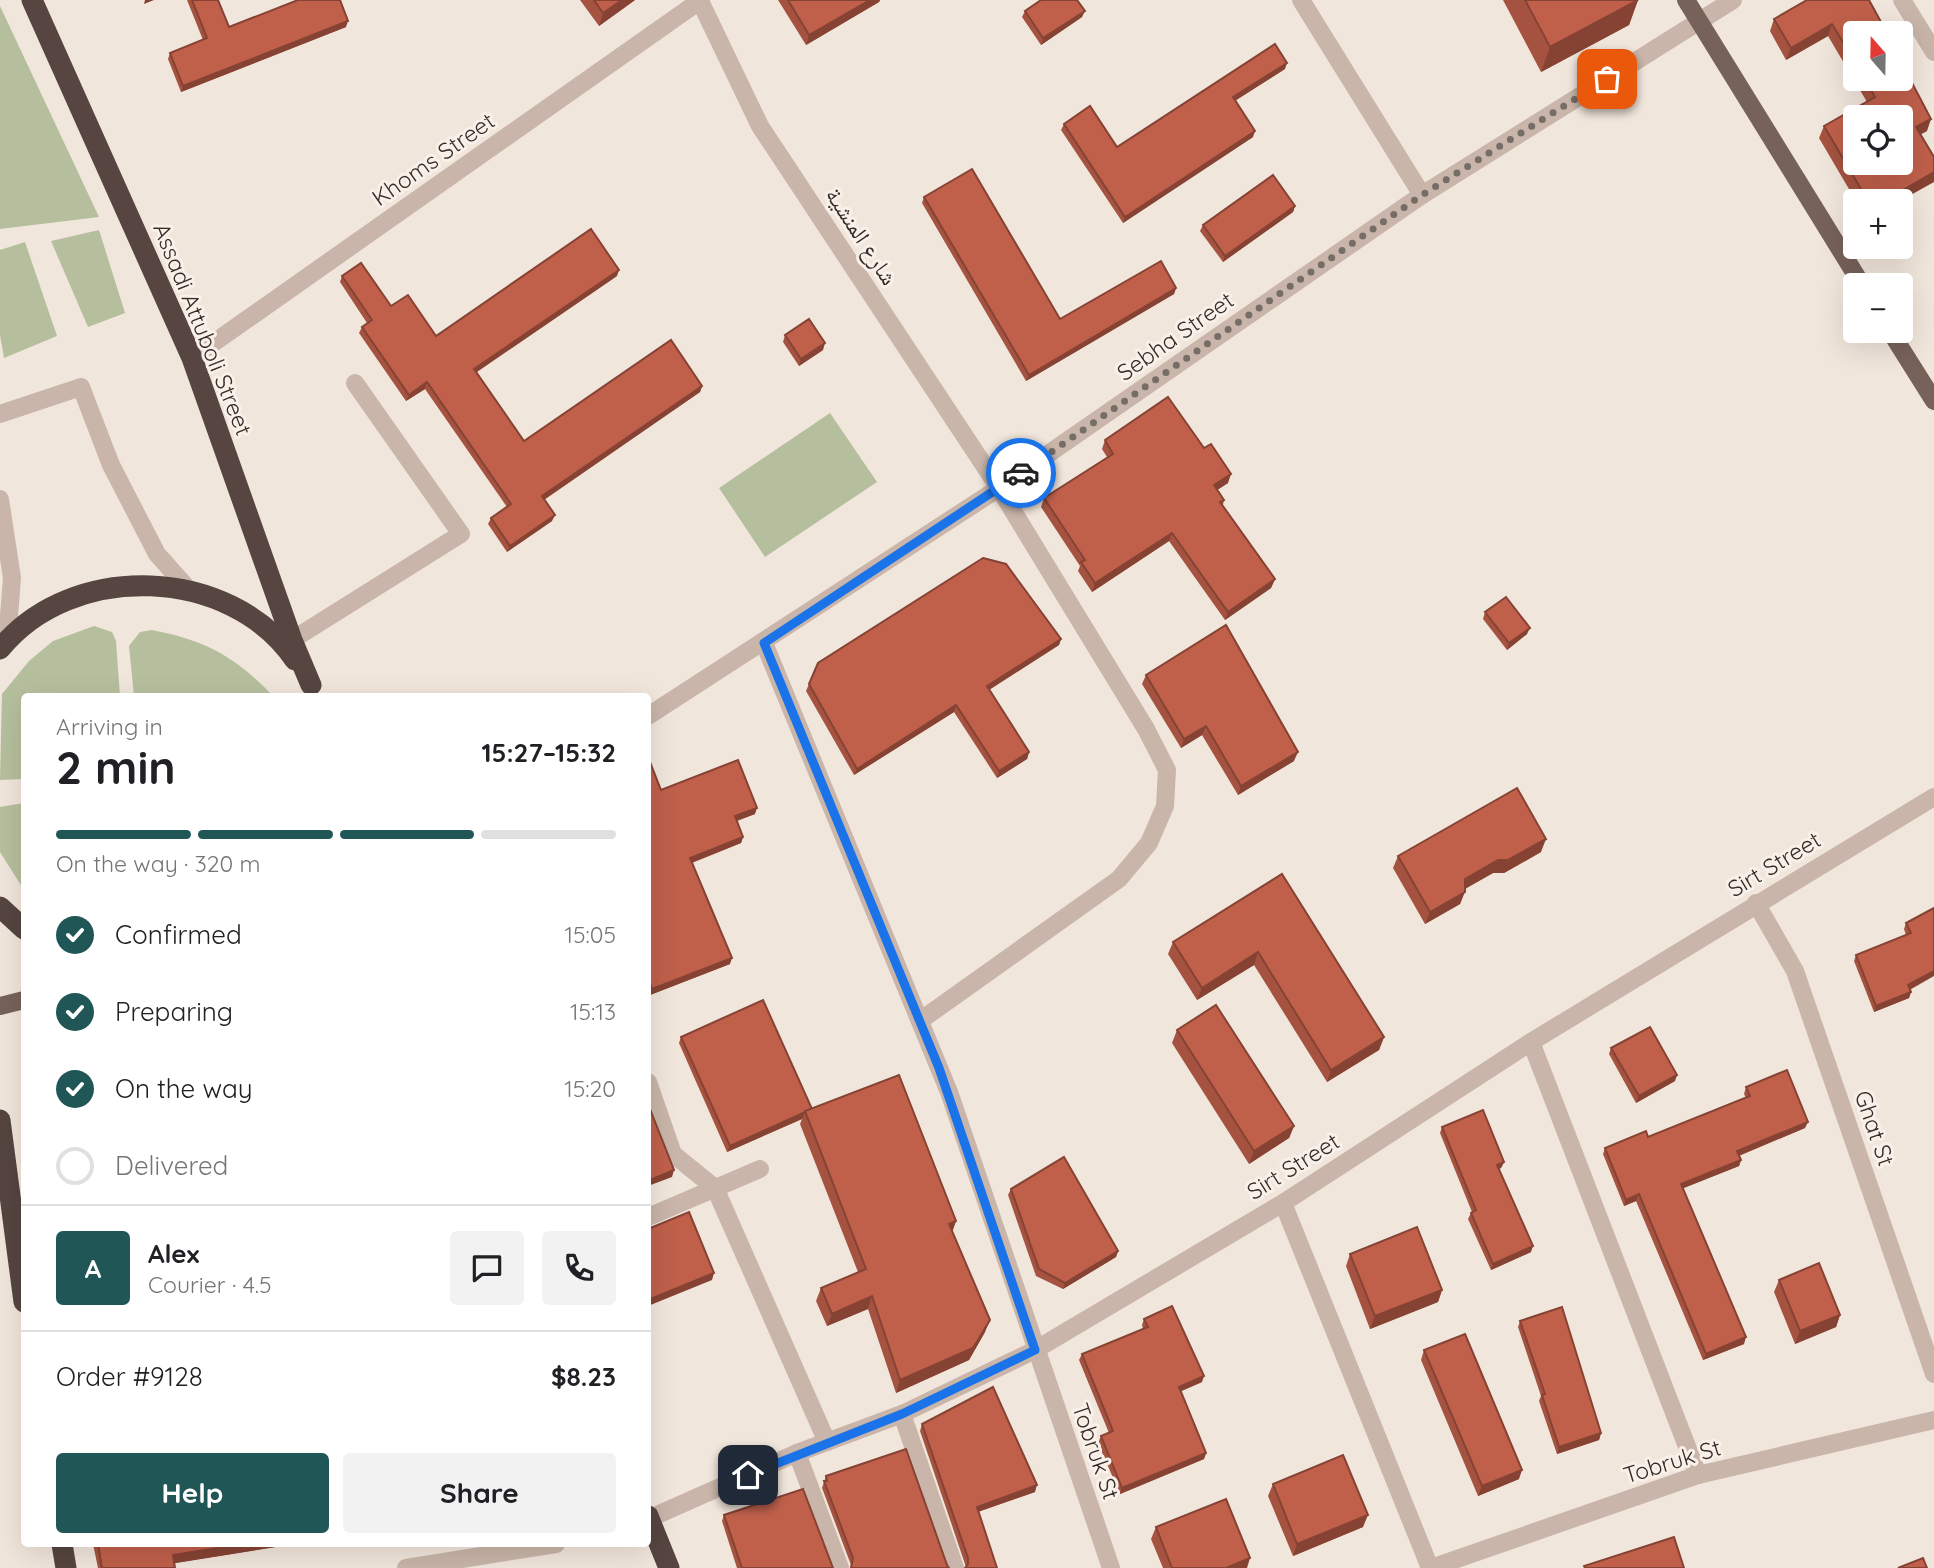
<!DOCTYPE html>
<meta charset="utf-8">
<style>
body{margin:0;font-family:Quicksand,"Noto Naskh Arabic",sans-serif;background:#f2f2f2;color:#202124;height:100vh;display:flex;flex-direction:column;font-size:26px;white-space:nowrap}
*{box-sizing:border-box;margin:0}
p{font-size:23px;color:#757577}
.icon{flex:none;width:38px;height:38px;fill:none;stroke:currentColor;stroke-width:2;stroke-linecap:round;stroke-linejoin:round}
.map{position:relative;flex:1;overflow:hidden}
.sheet{position:absolute;left:21px;top:693px;width:630px;height:854px;display:flex;flex-direction:column;background:#fff;border-radius:7px;box-shadow:0 7px 28px #0002}
.sheet>*{flex:none}
.needle{width:46px;rotate:340deg}
.controls{position:absolute;left:1843px;top:21px;display:grid;gap:14px}
.controls a{display:grid;place-items:center;width:70px;height:70px;border-radius:7px;background:#fff;box-shadow:0 7px 28px #0002;font-size:35px}
.pin{position:absolute;display:grid;place-items:center;width:60px;height:60px;color:#fff;margin:-30px;border-radius:14px;box-shadow:0 4px 10px #0006}
.courier{position:absolute;display:grid;place-items:center;width:70px;height:70px;margin:-35px;border:5px solid #1a73e8;border-radius:50%;background:#fff;color:#222;box-shadow:0 2px 9px #0007}
.overview em{font-style:normal;font-weight:800}
.overview div{display:flex;flex-direction:column-reverse}
.overview{display:flex;align-items:center;justify-content:space-between;height:119px;padding:0 35px}
h1{font-size:46px;font-weight:800;line-height:52px}
.bar{display:grid;grid-template-columns:repeat(4,1fr);gap:10px 7px;align-content:center;height:84px;padding:0 35px}
.bar i{height:9px;border-radius:5px;background:#e0e0e0}
.bar .current{background:#205656}
.bar p{grid-column:span 4}
.line{display:flex;align-items:center;gap:18px;padding:0 35px;border-top:2px solid #e0e0e0}
.line div{flex:1}
.round{display:grid;place-items:center;flex:none;width:74px;height:74px;border-radius:7px;background:#f2f2f2}
ol{padding:0 35px;list-style:none}
li{display:flex;align-items:center;gap:21px;height:77px}
li p{margin-inline-start:auto}
li .icon{padding:7px;border-radius:50%;background:#205656;color:#fff;stroke-width:4}
li:last-child{color:#757577}
li i{width:38px;height:38px;border:4px solid #e0e0e0;border-radius:50%}
.primary-button{display:flex;gap:14px;margin-top:auto;padding:14px 35px}
.primary-button a{flex:1;height:80px;border-radius:7px;background:#205656;color:#fff;font-size:28px;font-weight:800;line-height:80px;text-align:center}
.primary-button a+a{background:#f2f2f2;color:#202124}
.map>svg:first-child{display:block}
.green{fill:#b6bf9d}
.lines{fill:none;stroke-linecap:round;stroke-linejoin:round}
.minor{stroke:#c9b5a9;stroke-width:18}
.major{stroke:#77625a;stroke-width:18}
.highway{stroke:#564540;stroke-width:21}
.wall{fill:#a55340}
.shaded-wall{fill:#864334}
.building{fill:#c0604b;stroke:#864334;stroke-width:2;fill-rule:evenodd}
.done{stroke:#776d67;stroke-width:7;stroke-dasharray:0 12.6}
.route{stroke:#1a73e8;stroke-width:9}
.labels{text-anchor:middle;dominant-baseline:central;stroke-width:6;stroke-linejoin:round;paint-order:stroke}
.street-label{font-size:23px;fill:#362c28;stroke:#f9f0e9}
</style>
<div class="map">
<svg width="1934" height="1568" viewBox="0 0 1934 1568">
<rect width="100%" height="100%" fill="#f1e6dc"/>
<g class="green">
<polygon points="0,6 99,217 0,229"/>
<polygon points="99,230 125,313 88,327 51,241"/>
<polygon points="25,242 57,336 4,358 0,335 0,250"/>
<polygon points="830,413 877,482 765,557 719,488"/>
<polygon points="94,626 112,632 116,641 120,696 24,696 24,779 0,780 2,694 29,661 53,641"/>
<path d="M152 630C205 640 236 657 273 696H134L129 646 140 632Z"/>
<polygon points="24,803 24,890 0,852 0,807"/>
</g>
<g class="lines">
<g class="minor">
<polyline points="1301,0 1422,195"/>
<polyline points="1902,0 1934,52"/>
<polyline points="700,1 760,126 999,488 1146,729 1167,770 1165,806 1149,843 1119,879 921,1020"/>
<polyline points="192,358 701,0"/>
<polyline points="0,414 81,387 111,465 157,554 190,591"/>
<polyline points="0,499 12,578 7,641"/>
<polyline points="292,640 461,534 355,383"/>
<polyline points="764,643 949,1092 1111,1568"/>
<polyline points="648,716 999,488 1422,195 1733,0"/>
<polyline points="1756,903 1795,971 1934,1374"/>
<polyline points="1531,1042 1698,1475"/>
<polyline points="648,1082 673,1154 715,1188 827,1442"/>
<polyline points="1283,1203 1430,1568"/>
<polyline points="648,1217 760,1169"/>
<polyline points="902,1414 955,1568"/>
<polyline points="797,1453 840,1568"/>
<polyline points="648,1519 797,1453 902,1414 1035,1350 1283,1203 1531,1042 1934,797"/>
<polyline points="406,1568 556,1544"/>
<polyline points="1431,1568 1698,1475 1934,1420"/>
</g>
<g class="major">
<polyline points="1686,0 1862,285"/>
<polyline points="1890,331 1934,401"/>
<polyline points="0,1006 24,1000"/>
</g>
<g class="highway">
<polyline points="32,0 192,358 292,640 311,685"/>
<path d="M0 649C72 560 231 566 295 660"/>
<polyline points="0,907 24,929"/>
<polyline points="0,1120 24,1302"/>
<polyline points="648,1516 669,1568"/>
<polyline points="62,1544 66,1568"/>
</g>
</g>
<g class="wall">
<polygon points="187,0 218,0 229,27 346,27 181,92 168,59 170,53 203,40"/>
<polygon points="580,0 635,0 599,26"/>
<polygon points="778,0 880,0 879,2 806,45"/>
<polygon points="1503,0 1638,0 1629,25 1541,72"/>
<polygon points="1807,0 1855,33 1855,79 1900,79 1927,131 1921,134 1900,201 1856,201 1819,138 1824,126 1867,102 1828,36 1786,60 1770,31 1774,19"/>
<polygon points="1025,11 1082,17 1041,45 1022,17"/>
<polygon points="1285,69 1235,101 1253,137 1123,223 1061,130 1064,124 1117,147"/>
<polygon points="924,197 1060,319 1176,288 1174,294 1026,381 922,203"/>
<polygon points="1295,206 1293,212 1223,262 1200,231 1203,225"/>
<polygon points="342,276 436,336 617,276 477,372 524,441 702,386 700,392 544,500 552,521 507,552 488,524 491,518 507,507 425,389 406,401 359,333 362,327 367,323 340,282"/>
<polygon points="785,335 823,350 799,366 783,342"/>
<polygon points="1105,440 1228,483 1217,490 1224,500 1223,505 1275,579 1271,588 1225,620 1169,541 1092,592 1078,571 1080,566 1041,507 1044,498 1107,457 1102,449"/>
<polygon points="1485,612 1527,634 1507,650 1483,619"/>
<polygon points="1061,639 1059,645 989,690 1029,752 1027,759 997,778 954,712 854,775 806,691 818,663"/>
<polygon points="1146,675 1294,761 1238,795 1202,735 1181,748 1142,684"/>
<polygon points="648,757 661,790 755,814 737,821 743,837 741,843 692,863 730,964 650,995 648,989"/>
<polygon points="1541,852 1504,873 1493,873 1465,889 1460,904 1425,924 1393,868 1398,856"/>
<polygon points="1282,874 1384,1037 1379,1050 1327,1082 1254,965 1197,1000 1168,954 1173,942"/>
<polygon points="1934,908 1910,990 1911,992 1909,998 1874,1012 1854,961 1856,955 1906,935 1904,929 1906,923"/>
<polygon points="1177,1030 1294,1126 1289,1138 1249,1164 1172,1043"/>
<polygon points="681,1037 812,1109 956,1221 952,1231 985,1332 969,1360 896,1393 868,1309 827,1326 816,1301 821,1288 858,1272 800,1124 802,1119 727,1152 679,1043"/>
<polygon points="1611,1048 1675,1081 1636,1103 1609,1054"/>
<polygon points="1746,1087 1805,1128 1739,1156 1741,1160 1739,1166 1683,1188 1744,1344 1703,1360 1636,1201 1624,1206 1603,1154 1605,1148 1648,1137 1746,1098 1744,1094"/>
<polygon points="1442,1127 1504,1162 1501,1168 1499,1169 1531,1252 1491,1270 1468,1219 1471,1213 1472,1212 1440,1133"/>
<polygon points="1011,1189 1118,1251 1116,1257 1063,1289 1036,1276 1008,1195"/>
<polygon points="1350,1254 1442,1290 1438,1302 1370,1329 1346,1266"/>
<polygon points="1779,1280 1840,1315 1836,1327 1795,1344 1774,1292"/>
<polygon points="1144,1319 1202,1382 1181,1391 1206,1453 1204,1459 1120,1494 1098,1443 1101,1436 1109,1433 1079,1360 1082,1354 1143,1329 1142,1325"/>
<polygon points="1520,1321 1601,1433 1599,1440 1557,1454 1539,1401 1541,1396 1518,1327"/>
<polygon points="1424,1350 1519,1479 1478,1496 1421,1360"/>
<polygon points="922,1424 1035,1492 978,1512 997,1568 966,1567 920,1431"/>
<polygon points="826,1476 947,1565 949,1568 850,1568 851,1565 822,1488"/>
<polygon points="1273,1484 1363,1527 1293,1556 1268,1496"/>
<polygon points="724,1515 832,1566 833,1568 737,1568 722,1521"/>
<polygon points="1156,1527 1247,1568 1163,1568 1151,1539"/>
<polygon points="93,1544 294,1544 174,1563 175,1568 98,1568"/>
</g>
<g class="shaded-wall">
<polygon points="145,0 154,0 144,4"/>
<polygon points="622,0 635,0 599,26 603,13"/>
<polygon points="870,0 880,0 879,2 806,45 809,35"/>
<polygon points="1638,0 1629,25 1541,72 1550,47"/>
<polygon points="1085,11 1082,17 1041,45 1043,38"/>
<polygon points="348,21 346,27 181,92 183,86"/>
<polygon points="1832,24 1828,36 1786,60 1791,48"/>
<polygon points="1287,63 1285,69 1231,103 1233,97"/>
<polygon points="1931,119 1927,131 1912,139 1916,127"/>
<polygon points="1255,131 1253,137 1123,223 1125,217"/>
<polygon points="1934,172 1934,182 1900,201 1884,201"/>
<polygon points="1295,206 1293,212 1223,262 1225,256"/>
<polygon points="619,270 617,276 472,375 474,369"/>
<polygon points="1176,288 1174,294 1026,381 1029,375"/>
<polygon points="825,343 823,350 799,366 801,359"/>
<polygon points="427,382 425,389 406,401 409,395"/>
<polygon points="702,386 700,392 539,503 542,496"/>
<polygon points="1231,474 1228,483 1211,494 1214,485"/>
<polygon points="555,515 552,521 507,552 510,546"/>
<polygon points="1172,533 1169,541 1092,592 1095,583"/>
<polygon points="1275,579 1271,588 1225,620 1228,612"/>
<polygon points="1530,628 1527,634 1507,650 1509,643"/>
<polygon points="1061,639 1059,645 984,693 987,686"/>
<polygon points="956,705 954,712 854,775 857,769"/>
<polygon points="1206,726 1202,735 1181,748 1184,739"/>
<polygon points="1029,752 1027,759 997,778 999,771"/>
<polygon points="1298,752 1294,761 1238,795 1241,786"/>
<polygon points="757,808 755,814 733,822 735,816"/>
<polygon points="743,837 741,843 688,864 690,858"/>
<polygon points="1546,839 1541,852 1504,873 1493,873 1461,891 1465,879 1498,860"/>
<polygon points="1465,892 1460,904 1425,924 1430,912"/>
<polygon points="1258,952 1254,965 1197,1000 1202,988"/>
<polygon points="732,958 730,964 650,995 652,989"/>
<polygon points="1934,971 1934,976 1906,992 1908,985"/>
<polygon points="1911,992 1909,998 1874,1012 1876,1006"/>
<polygon points="1384,1037 1379,1050 1327,1082 1331,1070"/>
<polygon points="1677,1075 1675,1081 1636,1103 1639,1096"/>
<polygon points="805,1112 802,1119 727,1152 730,1146"/>
<polygon points="1808,1122 1805,1128 1735,1157 1737,1151"/>
<polygon points="1294,1126 1289,1138 1249,1164 1254,1151"/>
<polygon points="1741,1160 1739,1166 1679,1190 1681,1184"/>
<polygon points="1504,1162 1501,1168 1494,1171 1497,1165"/>
<polygon points="674,1170 672,1177 648,1186 648,1181"/>
<polygon points="1639,1194 1636,1201 1624,1206 1626,1200"/>
<polygon points="956,1221 952,1233 949,1224"/>
<polygon points="1533,1246 1531,1252 1491,1270 1493,1264"/>
<polygon points="1118,1251 1116,1257 1063,1289 1065,1283"/>
<polygon points="714,1273 712,1280 648,1306 648,1300"/>
<polygon points="1442,1290 1438,1302 1370,1329 1375,1316"/>
<polygon points="872,1296 868,1309 827,1326 832,1314"/>
<polygon points="1840,1315 1836,1327 1795,1344 1800,1331"/>
<polygon points="990,1320 985,1332 969,1360 896,1393 900,1380"/>
<polygon points="1746,1337 1744,1344 1703,1360 1706,1354"/>
<polygon points="1204,1376 1202,1382 1177,1393 1179,1387"/>
<polygon points="1601,1433 1599,1440 1557,1454 1559,1447"/>
<polygon points="1206,1453 1204,1459 1120,1494 1122,1488"/>
<polygon points="1522,1470 1519,1479 1478,1496 1482,1486"/>
<polygon points="1037,1485 1035,1492 974,1513 977,1507"/>
<polygon points="1368,1515 1363,1527 1293,1556 1297,1544"/>
<polygon points="242,1544 294,1544 170,1564 173,1555"/>
<polygon points="1250,1558 1247,1568 1226,1568"/>
</g>
<g class="building">
<polygon points="192,0 218,0 229,27 298,0 340,0 348,21 183,86 170,53 207,38"/>
<polygon points="594,0 622,0 603,13"/>
<polygon points="788,0 870,0 809,35"/>
<polygon points="1041,0 1077,0 1085,11 1043,38 1025,11"/>
<polygon points="1525,0 1638,0 1550,47"/>
<polygon points="1807,0 1869,0 1887,33 1855,33 1855,62 1832,24 1791,48 1774,19"/>
<polygon points="1275,44 1287,63 1233,97 1255,131 1125,217 1064,124 1090,106 1117,147"/>
<path d="M1900 60 1931 119 1916 127 1934 157V172L1884 201H1868L1824 126 1875 97 1865 79H1900ZM1855 117H1900V163H1855Z"/>
<polygon points="972,169 1060,319 1161,261 1176,288 1029,375 924,197"/>
<polygon points="1273,175 1295,206 1225,256 1203,225"/>
<polygon points="591,229 619,270 474,369 524,441 671,340 702,386 542,496 555,515 510,546 491,518 511,504 427,382 409,395 362,327 372,320 342,276 361,263 391,306 408,295 436,336"/>
<polygon points="809,319 825,343 801,359 785,335"/>
<polygon points="1168,397 1204,448 1211,444 1231,474 1214,485 1224,500 1220,502 1275,579 1228,612 1172,533 1095,583 1081,562 1085,560 1044,498 1113,454 1105,440"/>
<polygon points="983,558 1006,564 1061,639 987,686 1029,752 999,771 956,705 857,769 809,684 818,663"/>
<polygon points="1506,597 1530,628 1509,643 1485,612"/>
<polygon points="1226,625 1298,752 1241,786 1206,726 1184,739 1146,675"/>
<polygon points="648,757 661,790 738,760 757,808 735,816 743,837 690,858 732,958 652,989 648,978"/>
<polygon points="1517,788 1546,839 1508,860 1498,860 1465,879 1465,892 1430,912 1398,856"/>
<polygon points="1282,874 1384,1037 1331,1070 1258,952 1202,988 1173,942"/>
<polygon points="1934,908 1934,971 1908,985 1911,992 1876,1006 1856,955 1911,933 1906,923"/>
<polygon points="763,1000 812,1109 730,1146 681,1037"/>
<polygon points="1216,1005 1294,1126 1254,1151 1177,1030"/>
<polygon points="1650,1027 1677,1075 1639,1096 1611,1048"/>
<polygon points="1787,1070 1808,1122 1737,1151 1741,1160 1681,1184 1746,1337 1706,1354 1639,1194 1626,1200 1605,1148 1646,1131 1648,1137 1750,1096 1746,1087"/>
<polygon points="899,1075 956,1221 949,1224 990,1320 973,1348 900,1380 872,1296 832,1314 821,1288 866,1269 805,1111"/>
<polygon points="650,1109 674,1170 648,1181 648,1110"/>
<polygon points="1483,1110 1504,1162 1497,1165 1533,1246 1493,1264 1471,1213 1476,1210 1442,1127"/>
<polygon points="1064,1157 1118,1251 1065,1283 1039,1269 1011,1189"/>
<polygon points="689,1212 714,1273 648,1300 648,1229"/>
<polygon points="1417,1227 1442,1290 1375,1316 1350,1254"/>
<polygon points="1819,1263 1840,1315 1800,1331 1779,1280"/>
<polygon points="1172,1306 1204,1376 1179,1387 1206,1453 1122,1488 1101,1436 1113,1431 1082,1354 1148,1327 1144,1319"/>
<polygon points="1562,1307 1601,1433 1559,1447 1542,1395 1545,1394 1520,1321"/>
<polygon points="1465,1334 1522,1470 1482,1486 1424,1350"/>
<polygon points="993,1387 1037,1485 977,1507 997,1568 965,1568 968,1564 968,1558 922,1424"/>
<polygon points="906,1449 947,1565 949,1568 851,1568 853,1558 824,1481 827,1481 826,1476"/>
<polygon points="1343,1455 1368,1515 1297,1544 1273,1484"/>
<polygon points="803,1489 833,1568 742,1568 724,1515"/>
<polygon points="1226,1499 1250,1558 1226,1568 1172,1568 1156,1527"/>
<polygon points="1674,1537 1684,1568 1585,1568 1584,1566"/>
<polygon points="98,1544 242,1544 173,1555 175,1568 102,1568"/>
<polygon points="1923,1558 1927,1568 1898,1568"/>
</g>
<g class="lines">
<polyline class="done" points="1021,473 1422,195 1607,79"/>
<polyline class="route" points="748,1475 902,1414 1035,1350 939,1068 764,643 1021,473"/>
</g>
<g class="labels">
<g class="street-label">
<text transform="translate(433 159) rotate(-35)">Khoms Street</text>
<text transform="translate(862 236) rotate(57)">شارع المنشية</text>
<text transform="translate(203 329) rotate(68)">Assadi Attuboli Street</text>
<text transform="translate(1175 336) rotate(-35)">Sebha Street</text>
<text transform="translate(1774 864) rotate(-31)">Sirt Street</text>
<text transform="translate(1875 1128) rotate(71)">Ghat St</text>
<text transform="translate(1293 1166) rotate(-32)">Sirt Street</text>
<text transform="translate(1096 1451) rotate(71)">Tobruk St</text>
<text transform="translate(1672 1461) rotate(-17)">Tobruk St</text>
</g>
</g>
</svg>
<div class="controls">
<a><svg class="needle" viewBox="-14 -14 28 28"><path d="M0-13l5 13h-10z" fill="#e53935"/><path d="M0 13l5-13h-10z" fill="#757577"/></svg></a>
<a><svg class="icon" aria-label="locate" viewBox="0 0 24 24"><circle cx="12" cy="12" r="6"/><path d="M12 2v4M12 18v4M2 12h4M18 12h4"/></svg></a>
<a>+</a>
<a>−</a>
</div>
<div class="pin" style="left:1607px;top:79px;background:#ea580c"><svg class="icon" aria-label="bag" viewBox="0 0 24 24"><path d="M5 8h14l-1 12H6zM9 8a3 3 0 0 1 6 0"/></svg></div>
<div class="pin" style="left:748px;top:1475px;background:#1f2937"><svg class="icon" aria-label="home" viewBox="0 0 24 24"><path d="M3 11l9-7 9 7M6 9v11h12V9"/></svg></div>
<div class="courier" style="left:1021px;top:473px"><svg class="icon" aria-label="car" viewBox="0 0 24 24"><path d="M5 17H2v-5l4-1 3-4h7l3 4 3 1v5h-3M9 17h6M6 11h13"/><circle cx="7" cy="17" r="2"/><circle cx="17" cy="17" r="2"/></svg></div>
<section class="sheet">
<div class="overview"><div><h1>2 min</h1><p>Arriving in</p></div><em>15:27–15:32</em></div>
<div class="bar"><i class="current"></i><i class="current"></i><i class="current"></i><i></i><p>On the way · 320 m</p></div>
<ol>
<li><svg class="icon" aria-label="check" viewBox="0 0 24 24"><path d="M5 12l5 5 9-10"/></svg>Confirmed<p>15:05</p></li>
<li><svg class="icon" aria-label="check" viewBox="0 0 24 24"><path d="M5 12l5 5 9-10"/></svg>Preparing<p>15:13</p></li>
<li><svg class="icon" aria-label="check" viewBox="0 0 24 24"><path d="M5 12l5 5 9-10"/></svg>On the way<p>15:20</p></li>
<li><i></i>Delivered</li>
</ol>
<div class="line" style="height:126px"><b class="round" style="background:#205656;color:#fff">A</b><div><b>Alex</b><p>Courier · 4.5</p></div><a class="round"><svg class="icon" aria-label="chat" viewBox="0 0 24 24"><path d="M4 5h16v11H9l-5 4z"/></svg></a><a class="round"><svg class="icon" aria-label="phone" viewBox="0 0 24 24"><path d="M5 4h4l2 5-3 2q2 4 5 5l2-3 5 2v4C11 20 4 13 5 4z"/></svg></a></div>
<div class="line" style="height:91px"><div>Order #9128</div><b>$8.23</b></div>
<div class="primary-button"><a>Help</a><a>Share</a></div>
</section>
</div>
